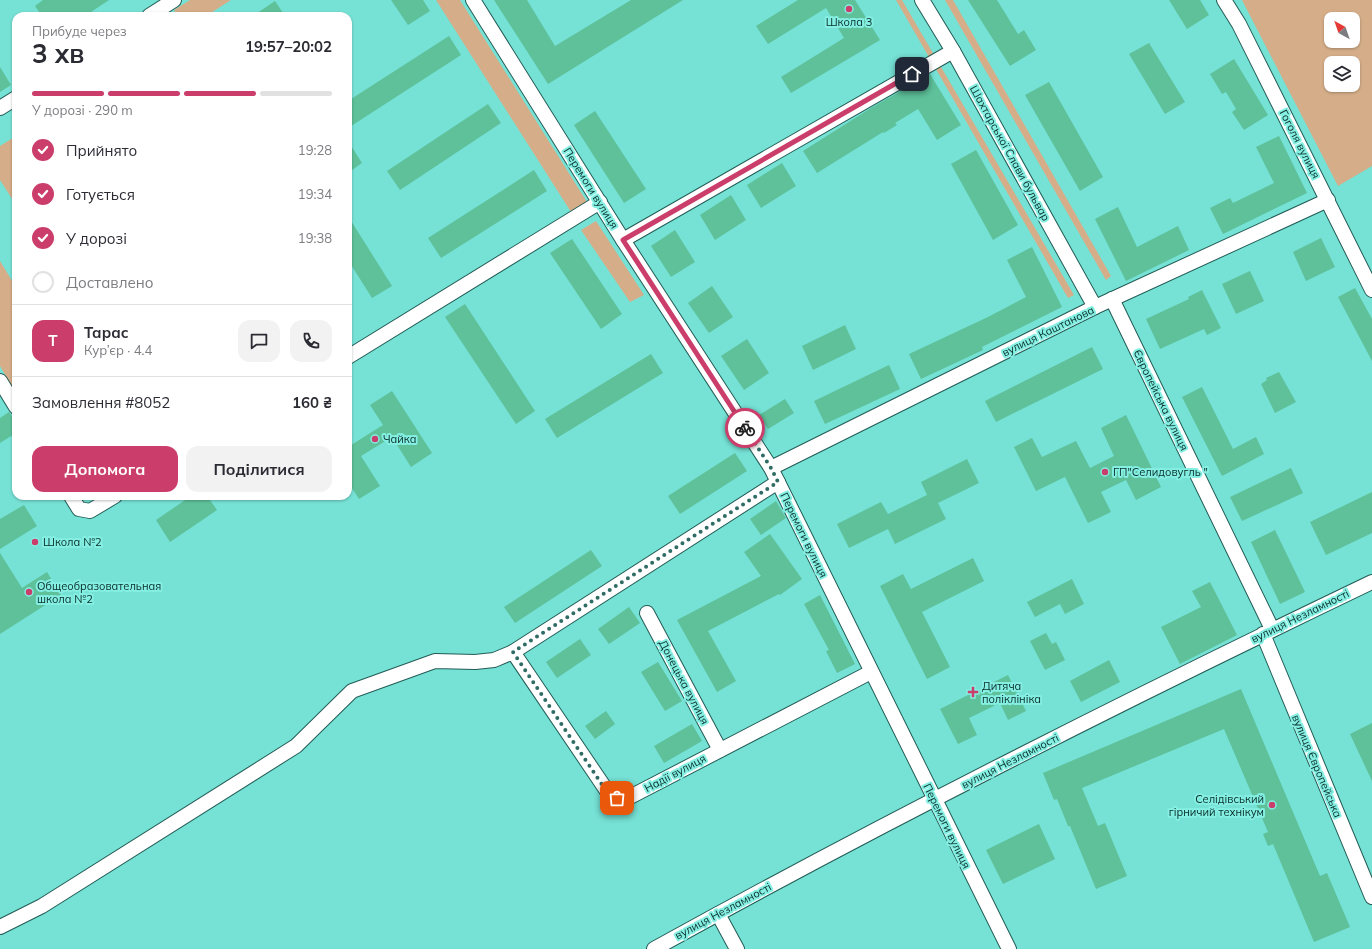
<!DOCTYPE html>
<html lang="uk">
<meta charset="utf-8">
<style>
body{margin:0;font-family:Mulish,sans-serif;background:#f2f2f3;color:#2b2b33;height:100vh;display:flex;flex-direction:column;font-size:15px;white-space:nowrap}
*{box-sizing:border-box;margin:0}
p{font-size:13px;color:#7c7c81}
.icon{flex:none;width:22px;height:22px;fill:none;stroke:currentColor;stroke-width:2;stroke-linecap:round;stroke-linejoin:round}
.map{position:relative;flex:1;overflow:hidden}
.panel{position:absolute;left:12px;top:12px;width:340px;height:488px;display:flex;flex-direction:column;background:#fff;border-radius:12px;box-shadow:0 1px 3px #0004}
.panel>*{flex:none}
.needle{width:26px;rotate:320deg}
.tools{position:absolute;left:1324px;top:12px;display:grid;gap:8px}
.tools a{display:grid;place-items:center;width:36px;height:36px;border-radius:8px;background:#fff;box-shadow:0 1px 3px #0004;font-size:20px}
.pin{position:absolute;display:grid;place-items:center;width:34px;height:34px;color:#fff;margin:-17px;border-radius:8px;box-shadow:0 2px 6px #0006}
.courier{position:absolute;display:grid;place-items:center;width:40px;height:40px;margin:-20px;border:3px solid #cb3e6b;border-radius:50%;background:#fff;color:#222;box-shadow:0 1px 5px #0007}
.headline em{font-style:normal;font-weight:700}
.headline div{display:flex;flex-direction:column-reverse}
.headline{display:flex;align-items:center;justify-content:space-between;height:68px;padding:0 20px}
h1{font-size:26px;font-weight:700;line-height:30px}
.bar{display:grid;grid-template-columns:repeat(4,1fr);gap:6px 4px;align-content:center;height:48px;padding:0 20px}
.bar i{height:5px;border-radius:3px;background:#e1e1e2}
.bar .current{background:#cb3e6b}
.bar p{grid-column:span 4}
.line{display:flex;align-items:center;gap:10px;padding:0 20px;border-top:1px solid #e1e1e2}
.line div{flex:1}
.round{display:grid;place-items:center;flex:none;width:42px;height:42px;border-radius:12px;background:#f2f2f3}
ol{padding:0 20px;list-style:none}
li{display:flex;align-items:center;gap:12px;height:44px}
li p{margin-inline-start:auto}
li .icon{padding:4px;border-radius:50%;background:#cb3e6b;color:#fff;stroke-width:4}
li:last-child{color:#7c7c81}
li i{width:22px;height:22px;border:2px solid #e1e1e2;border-radius:50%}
.cta{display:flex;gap:8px;margin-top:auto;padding:8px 20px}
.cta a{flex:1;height:46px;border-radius:12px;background:#cb3e6b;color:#fff;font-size:16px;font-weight:700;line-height:46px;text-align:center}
.cta a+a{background:#f2f2f3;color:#2b2b33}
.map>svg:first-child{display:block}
.green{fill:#d5ae89;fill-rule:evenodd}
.building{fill:#5ec19a}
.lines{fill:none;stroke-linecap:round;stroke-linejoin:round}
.minor-casing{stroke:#225c56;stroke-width:16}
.minor{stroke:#fff;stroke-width:14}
.done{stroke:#2f6c65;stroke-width:4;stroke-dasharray:0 7.2}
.route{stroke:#cb3e6b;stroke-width:5}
.poi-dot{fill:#cb3e6b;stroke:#84efe2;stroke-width:1.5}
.labels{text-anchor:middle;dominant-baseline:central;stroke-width:4;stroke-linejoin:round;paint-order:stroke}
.poi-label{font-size:11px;fill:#092d29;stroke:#84efe2;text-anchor:start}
.street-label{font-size:11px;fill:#092d29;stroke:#84efe2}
</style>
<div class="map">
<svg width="1372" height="949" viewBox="0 0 1372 949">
<rect width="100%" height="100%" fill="#76e1d5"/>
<g class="green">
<polygon points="190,0 231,0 206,16 178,16 174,10"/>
<polygon points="436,0 460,0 587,202 571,212"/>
<polygon points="896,0 902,0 1074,295 1068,298"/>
<polygon points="945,0 953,0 1111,276 1106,280"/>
<path d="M1242 0H1372V166L1338 186ZM1331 19H1353V41H1331ZM1331 63H1353V85H1331Z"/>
<polygon points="16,136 16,205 0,180 0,146"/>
<polygon points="596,221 644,295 630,302 581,230"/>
<polygon points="0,261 14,284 16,283 16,389 14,390 0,366"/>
</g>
<g class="building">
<polygon points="43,0 109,0 85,16 42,16 35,6"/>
<polygon points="391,0 423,0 430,11 408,25"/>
<polygon points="494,0 527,0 555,46 631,0 683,0 548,84"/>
<polygon points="798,0 855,0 880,40 791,93 781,77 844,38 826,8 768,44 756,26"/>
<polygon points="968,0 997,0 1018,34 1024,30 1036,50 1010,66"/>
<polygon points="1169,0 1200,0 1209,15 1187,29"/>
<polygon points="275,1 285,16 253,16"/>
<polygon points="449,36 461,55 348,128 348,101"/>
<polygon points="1149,43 1185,102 1165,114 1129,54"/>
<polygon points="1234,59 1268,115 1244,130 1232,112 1236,109 1226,92 1222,94 1210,74"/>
<polygon points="0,67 11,85 0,92"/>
<polygon points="930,74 961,125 937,140 918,109 895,123 897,125 884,133 883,132 817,173 803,151 871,108"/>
<polygon points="1049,82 1103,177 1080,191 1025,95"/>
<polygon points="488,104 501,123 400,190 387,171"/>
<polygon points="595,111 646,189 624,203 574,125"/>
<polygon points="1279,136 1307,193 1223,234 1210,208 1230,198 1233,203 1274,183 1256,147"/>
<polygon points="348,141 362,163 348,173"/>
<polygon points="976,150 1018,225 993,240 951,164"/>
<polygon points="782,163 796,186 761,208 747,185"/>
<polygon points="534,170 547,191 441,258 428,238"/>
<polygon points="731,195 746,220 715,240 700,215"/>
<polygon points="1118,207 1137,247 1178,226 1189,250 1126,281 1095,219"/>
<polygon points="348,216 392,286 372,298 348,260"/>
<polygon points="675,230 695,262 671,277 651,246"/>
<polygon points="1321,238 1335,267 1306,281 1293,252"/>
<polygon points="572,239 622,314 601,329 550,253"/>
<polygon points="1032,247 1062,307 982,347 983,350 921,379 909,354 988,317 1026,297 1007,260"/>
<polygon points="1250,271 1264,301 1236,314 1222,284"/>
<polygon points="712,286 733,317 709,333 688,303"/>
<polygon points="1355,288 1372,319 1372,361 1338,297"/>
<polygon points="1202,290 1221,328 1207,335 1204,329 1160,349 1146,319 1189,299 1188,297"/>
<polygon points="465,304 535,411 516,424 445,317"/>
<polygon points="845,325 856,349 813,370 802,346"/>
<polygon points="747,339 769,373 744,390 721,356"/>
<polygon points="1092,347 1103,369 996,422 985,401"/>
<polygon points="651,354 663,373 557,438 545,419"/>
<polygon points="889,365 900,389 825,424 814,401"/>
<polygon points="1279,372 1296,402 1275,413 1261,384 1267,380 1266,378"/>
<polygon points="1202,387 1233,449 1256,437 1264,454 1222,476 1182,397"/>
<polygon points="392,391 432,453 411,467 392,437 361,456 380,486 359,499 348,482 348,447 383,425 370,405"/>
<polygon points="785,399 794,413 768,429 759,415"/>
<polygon points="9,412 16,422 16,433 0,443 0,418"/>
<polygon points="1126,415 1161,487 1136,500 1126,480 1101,492 1111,512 1088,523 1065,477 1036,491 1014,447 1032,438 1042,457 1076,441 1090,468 1114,456 1101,428"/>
<polygon points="735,453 747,471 680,514 668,496"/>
<polygon points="967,459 979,483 938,503 946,519 895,544 888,529 849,548 837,524 881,502 888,514 927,495 921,482"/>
<polygon points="1291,468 1303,493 1242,521 1230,497"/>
<polygon points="1372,492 1372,533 1326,555 1310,522"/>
<polygon points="191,496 207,496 217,510 170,542 156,520"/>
<polygon points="776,501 786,518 761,535 750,519"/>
<polygon points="24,505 37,526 0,549 0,519"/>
<polygon points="1275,530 1305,592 1280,604 1251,542"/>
<polygon points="770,534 802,579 780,595 779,594 708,631 736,681 717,692 677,620 761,576 744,552"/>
<polygon points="591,550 602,566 515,623 504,607"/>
<polygon points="0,553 22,588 47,572 61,595 0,634"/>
<polygon points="973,558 984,581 922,612 950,667 927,679 880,586 903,574 911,589"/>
<polygon points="1072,579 1084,604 1065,614 1060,604 1035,617 1027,602"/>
<polygon points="1210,582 1237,635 1180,664 1161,627 1201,607 1192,591"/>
<polygon points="820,595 855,664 837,673 826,651 829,650 804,604"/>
<polygon points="629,607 640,623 609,644 598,629"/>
<polygon points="1046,633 1052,644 1056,642 1065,660 1045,670 1030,641"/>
<polygon points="580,639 591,655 557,678 546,662"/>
<polygon points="1109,660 1120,682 1081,702 1070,681"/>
<polygon points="658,662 682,701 665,711 641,672"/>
<polygon points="1008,675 1026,711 1008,720 1000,703 969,718 977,735 958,744 940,709"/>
<polygon points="1241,689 1320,876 1327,873 1350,927 1314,942 1273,844 1268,846 1263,834 1268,832 1224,729 1082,788 1098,826 1105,823 1127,876 1096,889 1070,826 1068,826 1057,799 1054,800 1043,773"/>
<polygon points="606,711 615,724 595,739 585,726"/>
<polygon points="1372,723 1372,781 1350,734"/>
<polygon points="692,724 702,741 664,763 654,746"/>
<polygon points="1039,824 1055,859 1003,884 986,850"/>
</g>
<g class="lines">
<g class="minor-casing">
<g id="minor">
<polyline points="473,0 623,240 771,468 1009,949"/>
<polyline points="922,0 953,51 1095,307"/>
<polyline points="1224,0 1239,24 1372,290"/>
<polyline points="149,16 174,0"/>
<polyline points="0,108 16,98"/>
<polyline points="623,240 953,51"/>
<polyline points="1112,299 1272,629"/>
<polyline points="348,357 600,202"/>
<polyline points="0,381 16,407"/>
<polyline points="771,468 1095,307 1328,200"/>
<polyline points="71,496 79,509 90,511 115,496"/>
<polyline points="647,613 720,750"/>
<polyline points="1263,634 1372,897"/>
<polyline points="513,652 607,791 617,798 628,798 871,672"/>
<polyline points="718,914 737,949"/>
<polyline points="0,927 42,906 296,746 352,691 435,661 475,662 494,660 513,652 778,482"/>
<path d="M654 949C889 819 1130 698 1372 582"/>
</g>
</g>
<use href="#minor" class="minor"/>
</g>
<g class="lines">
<polyline class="done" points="617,798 607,792 513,652 778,482 771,468 745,428"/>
<polyline class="route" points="745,428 623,240 912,74"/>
</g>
<g class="poi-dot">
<circle cx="849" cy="9" r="4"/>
<circle cx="375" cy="439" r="4"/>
<circle cx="1105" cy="472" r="4"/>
<circle cx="35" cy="542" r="4"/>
<circle cx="29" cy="592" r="4"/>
<path d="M971 686h4v4h4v4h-4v4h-4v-4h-4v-4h4z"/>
<circle cx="1272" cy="805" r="4"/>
</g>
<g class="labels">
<g class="poi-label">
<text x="849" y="22" text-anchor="middle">Школа 3</text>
<text x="383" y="439">Чайка</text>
<text x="1113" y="472">ГП"Селидовугль "</text>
<text x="43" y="542">Школа №2</text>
<text x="37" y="586">Общеобразовательная<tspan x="37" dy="13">школа №2</tspan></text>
<text x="982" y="686">Дитяча<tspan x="982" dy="13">поліклініка</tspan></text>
<text x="1264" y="799" text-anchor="end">Селідівський<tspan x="1264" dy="13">гірничий технікум</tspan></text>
</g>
<g class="street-label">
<text transform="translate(1300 144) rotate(63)">Гоголя вулиця</text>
<text transform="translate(1010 153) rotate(61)">Шахтарської Слави бульвар</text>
<text transform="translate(591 188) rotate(58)">Перемоги вулиця</text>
<text transform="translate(1048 331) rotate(-26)">вулиця Каштанова</text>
<text transform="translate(1161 400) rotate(64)">Європейська вулиця</text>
<text transform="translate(804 535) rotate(64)">Перемоги вулиця</text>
<text transform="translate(1300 616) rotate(-26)">вулиця Незламності</text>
<text transform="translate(684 682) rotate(62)">Донецька вулиця</text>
<text transform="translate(1010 761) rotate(-27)">вулиця Незламності</text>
<text transform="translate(1317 766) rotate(67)">вулиця Європейська</text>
<text transform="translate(675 773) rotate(-28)">Надії вулиця</text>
<text transform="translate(947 826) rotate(64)">Перемоги вулиця</text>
<text transform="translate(723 911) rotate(-28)">вулиця Незламності</text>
</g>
</g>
</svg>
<div class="tools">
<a><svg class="needle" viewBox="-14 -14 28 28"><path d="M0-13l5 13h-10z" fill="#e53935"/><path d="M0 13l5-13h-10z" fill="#7c7c81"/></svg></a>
<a><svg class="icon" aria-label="layers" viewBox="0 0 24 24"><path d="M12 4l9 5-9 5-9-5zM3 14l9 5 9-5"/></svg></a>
</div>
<div class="pin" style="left:617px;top:798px;background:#ea580c"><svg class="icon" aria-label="bag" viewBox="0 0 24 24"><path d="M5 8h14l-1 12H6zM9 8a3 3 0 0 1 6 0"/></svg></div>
<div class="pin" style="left:912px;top:74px;background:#1f2937"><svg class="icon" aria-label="home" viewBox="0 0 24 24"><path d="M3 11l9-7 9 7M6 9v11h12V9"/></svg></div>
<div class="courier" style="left:745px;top:428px"><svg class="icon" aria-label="bike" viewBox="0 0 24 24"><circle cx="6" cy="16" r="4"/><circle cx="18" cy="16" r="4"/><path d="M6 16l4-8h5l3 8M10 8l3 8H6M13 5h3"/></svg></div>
<section class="panel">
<div class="headline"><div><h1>3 хв</h1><p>Прибуде через</p></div><em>19:57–20:02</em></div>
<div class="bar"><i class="current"></i><i class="current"></i><i class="current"></i><i></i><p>У дорозі · 290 m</p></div>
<ol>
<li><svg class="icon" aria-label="check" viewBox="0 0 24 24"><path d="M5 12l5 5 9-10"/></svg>Прийнято<p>19:28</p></li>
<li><svg class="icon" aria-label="check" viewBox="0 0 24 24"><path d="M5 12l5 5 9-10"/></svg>Готується<p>19:34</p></li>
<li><svg class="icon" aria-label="check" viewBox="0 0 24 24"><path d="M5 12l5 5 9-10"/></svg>У дорозі<p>19:38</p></li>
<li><i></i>Доставлено</li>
</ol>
<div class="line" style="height:72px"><b class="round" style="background:#cb3e6b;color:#fff">Т</b><div><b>Тарас</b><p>Кур’єр · 4.4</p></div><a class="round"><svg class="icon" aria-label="chat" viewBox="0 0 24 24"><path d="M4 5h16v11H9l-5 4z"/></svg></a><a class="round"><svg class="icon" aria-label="phone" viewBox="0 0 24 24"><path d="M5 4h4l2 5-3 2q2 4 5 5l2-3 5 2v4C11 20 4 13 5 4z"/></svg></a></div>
<div class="line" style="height:52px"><div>Замовлення #8052</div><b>160 ₴</b></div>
<div class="cta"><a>Допомога</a><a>Поділитися</a></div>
</section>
</div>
